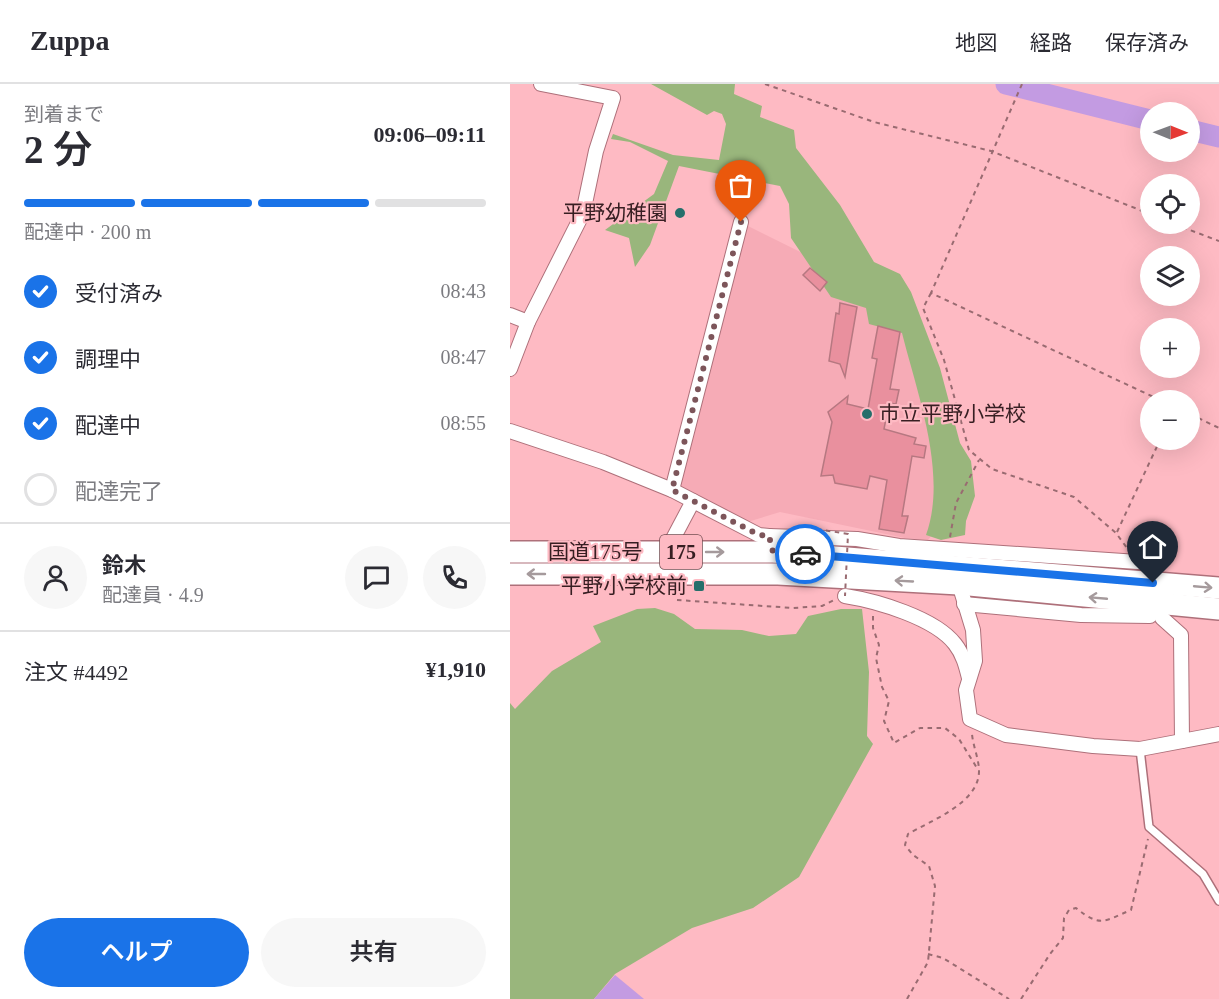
<!DOCTYPE html>
<html lang="ja">
<meta charset="utf-8">
<style>
body{margin:0;font-family:"Times New Roman","Noto Sans JP",serif;background:#f7f7f7;color:#2b2b33;height:100vh;display:flex;flex-direction:column;font-size:22px;white-space:nowrap}
*{box-sizing:border-box;margin:0}
p{font-size:20px;color:#7c7c81}
.icon{flex:none;width:33px;height:33px;fill:none;stroke:currentColor;stroke-width:2;stroke-linecap:round;stroke-linejoin:round}
.map{position:relative;flex:1;overflow:hidden}
.sheet{display:flex;flex-direction:column;background:#fff;width:510px}
.sheet>*{flex:none}
.needle{width:39px;rotate:91deg}
.fabs{position:absolute;left:630px;top:18px;display:grid;gap:12px}
.fabs a{display:grid;place-items:center;width:60px;height:60px;border-radius:50%;background:#fff;box-shadow:0 6px 24px #0002;font-size:30px}
.pin{position:absolute;display:grid;place-items:center;width:51px;height:51px;color:#fff;margin:-62px -26px;border-radius:50% 50% 50% 0;rotate:-45deg;box-shadow:0 0 6px #0007}
.pin .icon{rotate:45deg}
.courier{position:absolute;display:grid;place-items:center;width:60px;height:60px;margin:-30px;border:4px solid #1a73e8;border-radius:50%;background:#fff;color:#222;box-shadow:0 2px 8px #0007}
.headline em{font-style:normal;font-weight:600}
.headline div{display:flex;flex-direction:column-reverse}
.headline{display:flex;align-items:center;justify-content:space-between;height:102px;padding:0 24px}
h1{font-size:39px;font-weight:600;line-height:45px}
.bar{display:grid;grid-template-columns:repeat(4,1fr);gap:9px 6px;align-content:center;height:72px;padding:0 24px}
.bar i{height:8px;border-radius:4px;background:#e1e1e2}
.bar .on{background:#1a73e8}
.bar p{grid-column:span 4}
.line{display:flex;align-items:center;gap:15px;padding:0 24px;border-top:2px solid #e1e1e2}
.line div{flex:1}
.round{display:grid;place-items:center;flex:none;width:63px;height:63px;border-radius:32px;background:#f7f7f7}
ol{padding:0 24px;list-style:none}
li{display:flex;align-items:center;gap:18px;height:66px}
li p{margin-inline-start:auto}
li .icon{padding:6px;border-radius:50%;background:#1a73e8;color:#fff;stroke-width:4}
li:last-child{color:#7c7c81}
li i{width:33px;height:33px;border:3px solid #e1e1e2;border-radius:50%}
.button{display:flex;gap:12px;margin-top:auto;padding:12px 24px}
.button a{flex:1;height:69px;border-radius:36px;background:#1a73e8;color:#fff;font-size:24px;font-weight:600;line-height:69px;text-align:center}
.button a+a{background:#f7f7f7;color:#2b2b33}
header{display:flex;align-items:center;gap:36px;box-sizing:border-box;height:84px;padding:0 30px;background:#fff;border-bottom:2px solid #e1e1e2}
header strong{font-size:28px}
nav{display:flex;gap:33px;margin-inline-start:auto;font-size:21px}
main{display:flex;flex:1;min-height:0}
.map>svg:first-child{display:block}
.built{fill:#f6abb6}
.green{fill:#99b67c}
.water{fill:#c39be2}
.lines{fill:none;stroke-linecap:round;stroke-linejoin:round}
.river{stroke:#c39be2;stroke-width:21}
.building{fill:#e9909e;stroke:#b67881;stroke-width:1.5}
.service-casing{stroke:#ae707a;stroke-width:10}
.minor-casing{stroke:#ae707a;stroke-width:16}
.trunk-casing{stroke:#ae707a;stroke-width:24}
.path{stroke:#996b71;stroke-width:2;stroke-dasharray:4.5 4.5;stroke-linecap:butt}
.service{stroke:#fff;stroke-width:7}
.minor{stroke:#fff;stroke-width:14}
.trunk{stroke:#fff;stroke-width:21}
.path-bridge{stroke:#996b71;stroke-width:2;stroke-dasharray:4.5 4.5;stroke-linecap:butt}
.oneway{stroke:#a59a9c}
.done{stroke:#7d555a;stroke-width:6;stroke-dasharray:0 10.8}
.route{stroke:#1a73e8;stroke-width:8}
.poi-dot{fill:#256f6b;stroke:#febac3;stroke-width:2}
.labels{text-anchor:middle;dominant-baseline:central;stroke-width:4.5;stroke-linejoin:round;paint-order:stroke}
.shield{fill:#febac3;stroke:#734d52;stroke-width:1.5}
.shield-label{font-size:20px;font-weight:bold;fill:#371e22}
.poi-label{font-size:21px;fill:#371e22;stroke:#febac3;text-anchor:end}
.street-label{font-size:21px;fill:#371e22;stroke:#febac3}
</style>
<header>
<strong>Zuppa</strong>
<nav><a>地図</a><a>経路</a><a>保存済み</a></nav>
</header>
<main>
<section class="sheet">
<div class="headline"><div><h1>2 分</h1><p>到着まで</p></div><em>09:06–09:11</em></div>
<div class="bar"><i class="on"></i><i class="on"></i><i class="on"></i><i></i><p>配達中 · 200 m</p></div>
<ol>
<li><svg class="icon" aria-label="check" viewBox="0 0 24 24"><path d="M5 12l5 5 9-10"/></svg>受付済み<p>08:43</p></li>
<li><svg class="icon" aria-label="check" viewBox="0 0 24 24"><path d="M5 12l5 5 9-10"/></svg>調理中<p>08:47</p></li>
<li><svg class="icon" aria-label="check" viewBox="0 0 24 24"><path d="M5 12l5 5 9-10"/></svg>配達中<p>08:55</p></li>
<li><i></i>配達完了</li>
</ol>
<div class="line" style="height:108px"><a class="round"><svg class="icon" aria-label="person" viewBox="0 0 24 24"><circle cx="12" cy="8" r="4"/><path d="M4 21q1-7 8-7t8 7"/></svg></a><div><b>鈴木</b><p>配達員 · 4.9</p></div><a class="round"><svg class="icon" aria-label="chat" viewBox="0 0 24 24"><path d="M4 5h16v11H9l-5 4z"/></svg></a><a class="round"><svg class="icon" aria-label="phone" viewBox="0 0 24 24"><path d="M5 4h4l2 5-3 2q2 4 5 5l2-3 5 2v4C11 20 4 13 5 4z"/></svg></a></div>
<div class="line" style="height:78px"><div>注文 #4492</div><b>¥1,910</b></div>
<div class="button"><a>ヘルプ</a><a>共有</a></div>
</section>
<div class="map">
<svg width="709" height="915" viewBox="0 0 709 915">
<rect width="100%" height="100%" fill="#febac3"/>
<polygon class="built" points="236,141 407,226 433,437 418,456 395,454 270,428 234,439 168,404"/>
<g class="green">
<path d="M141 0H225L224 10 252 22 250 33 284 46 286 64 330 121 364 178 390 190 401 208 430 284 450 359 461 377 465 412 456 437 455 451 431 456 416 451C438 390 407 309 392 249L359 240 356 224 321 213 281 154 279 120 270 102 169 82 140 161 125 183 119 154 95 146 144 110 158 77 120 58 101 55 103 50 163 71 209 76 216 40 212 30 204 27 197 31Z"/>
<polygon points="145,524 164,530 185,545 232,546 259,552 286,550 298,532 331,525 352,525 359,588 357,652 363,660 289,793 243,824 182,844 105,890 84,915 0,915 0,619 5,625 42,587 91,558 83,542 127,525"/>
</g>
<polygon class="water" points="105,891 134,915 84,915"/>
<g class="lines">
<g class="river">
<polyline points="496,0 640,36"/>
<polyline points="680,46 709,53"/>
</g>
</g>
<g class="building">
<polygon points="300,184 317,198 310,207 293,191"/>
<polygon points="330,219 347,223 335,293 330,280 319,277 326,229 329,230"/>
<polygon points="368,242 390,248 380,305 389,306 386,320 379,319 374,345 406,354 404,360 416,362 414,374 402,372 392,432 398,432 394,449 369,445 377,396 360,392 357,405 325,399 323,391 311,392 322,338 318,328 338,312 337,320 358,325 367,275 362,274"/>
</g>
<g class="lines">
<g class="service-casing">
<polyline id="service" points="630,665 639,743 693,790 709,817"/>
</g>
<g class="minor-casing">
<g id="minor">
<polyline points="0,231 18,238"/>
<polyline points="0,285 18,238 73,129 86,67 103,14 31,0"/>
<polyline points="0,347 93,378 162,406 249,451 259,452 261,460"/>
<polyline points="162,406 231,138"/>
<polyline points="259,452 347,455 389,462 628,478"/>
<polyline points="156,468 183,417"/>
<polyline points="449,500 463,546 465,577 456,606 460,635 496,651 583,662 630,665 709,650"/>
<path d="M335 512C367 517 425 534 445 560 453 570 456 582 459 594"/>
<polyline points="454,520 571,531 640,532 640,519"/>
<polyline points="652,534 671,551 672,657"/>
</g>
</g>
<g class="trunk-casing">
<g id="trunk">
<polyline points="0,468 263,468 709,504"/>
<polyline points="0,490 268,490 449,500 709,525"/>
</g>
</g>
<g class="path">
<polyline points="255,0 364,38 481,67 640,130"/>
<polyline points="512,0 421,209 650,316"/>
<polyline points="664,140 709,157"/>
<polyline points="421,209 413,224 434,276 459,366 482,385 564,413 606,449 617,464"/>
<polyline points="680,330 709,344"/>
<polyline points="607,448 650,356"/>
<polyline points="440,453 446,419 469,376"/>
<polyline points="167,516 283,524 312,522 324,516"/>
<polyline points="363,532 363,544 369,561 366,574 372,603 379,617 374,637 384,659 410,644 435,644 449,655 467,684"/>
<polyline points="418,870 433,874 499,915"/>
<path d="M397 915 418 878 425 802 419 782 403 771 395 761 398 750C422 736 469 719 469 687 469 675 463 662 462 650"/>
<path d="M511 915 540 870 553 854 554 834 559 826 566 824C591 844 594 837 621 826L638 755"/>
</g>
<use href="#service" class="service"/>
<use href="#minor" class="minor"/>
<use href="#trunk" class="trunk"/>
<polyline class="path-bridge" points="307,445 338,450 335,512"/>
</g>
<defs><path id="oneway-shaft" d="M-6 0H5M1.5-3L5.5 0L1.5 3" fill="none" stroke-width="1.6" stroke-linecap="round" stroke-linejoin="round" transform="scale(1.5)"/></defs>
<g class="oneway">
<use href="#oneway-shaft" transform="translate(205 468)"/>
<use href="#oneway-shaft" transform="translate(26 490) rotate(180)"/>
<use href="#oneway-shaft" transform="translate(394 497) rotate(-177)"/>
<use href="#oneway-shaft" transform="translate(693 503) rotate(5)"/>
<use href="#oneway-shaft" transform="translate(588 514) rotate(-175)"/>
</g>
<g class="lines">
<polyline class="done" points="231,138 162,406 249,451 259,452 263,468 295,470"/>
<polyline class="route" points="295,470 643,499"/>
</g>
<g class="poi-dot">
<circle cx="170" cy="129" r="6"/>
<circle cx="357" cy="330" r="6"/>
<rect x="183" y="496" width="12" height="12" rx="3"/>
</g>
<g class="labels">
<rect class="shield" x="150" y="451" width="42" height="34" rx="4.5"/>
<g class="shield-label">
<text x="171" y="468">175</text>
</g>
<g class="poi-label">
<text x="158" y="129">平野幼稚園</text>
<text x="369" y="330" text-anchor="start">市立平野小学校</text>
<text x="177" y="502">平野小学校前</text>
</g>
<g class="street-label">
<text x="85" y="468">国道175号</text>
</g>
</g>
</svg>
<div class="fabs">
<a><svg class="needle" viewBox="-14 -14 28 28"><path d="M0-13l5 13h-10z" fill="#e53935"/><path d="M0 13l5-13h-10z" fill="#7c7c81"/></svg></a>
<a><svg class="icon" aria-label="locate" viewBox="0 0 24 24"><circle cx="12" cy="12" r="6"/><path d="M12 2v4M12 18v4M2 12h4M18 12h4"/></svg></a>
<a><svg class="icon" aria-label="layers" viewBox="0 0 24 24"><path d="M12 4l9 5-9 5-9-5zM3 14l9 5 9-5"/></svg></a>
<a>+</a>
<a>−</a>
</div>
<div class="pin" style="left:231px;top:138px;background:#ea580c"><svg class="icon" aria-label="bag" viewBox="0 0 24 24"><path d="M5 8h14l-1 12H6zM9 8a3 3 0 0 1 6 0"/></svg></div>
<div class="pin" style="left:643px;top:499px;background:#1f2937"><svg class="icon" aria-label="home" viewBox="0 0 24 24"><path d="M3 11l9-7 9 7M6 9v11h12V9"/></svg></div>
<div class="courier" style="left:295px;top:470px"><svg class="icon" aria-label="car" viewBox="0 0 24 24"><path d="M5 17H2v-5l4-1 3-4h7l3 4 3 1v5h-3M9 17h6M6 11h13"/><circle cx="7" cy="17" r="2"/><circle cx="17" cy="17" r="2"/></svg></div>
</div>
</main>
